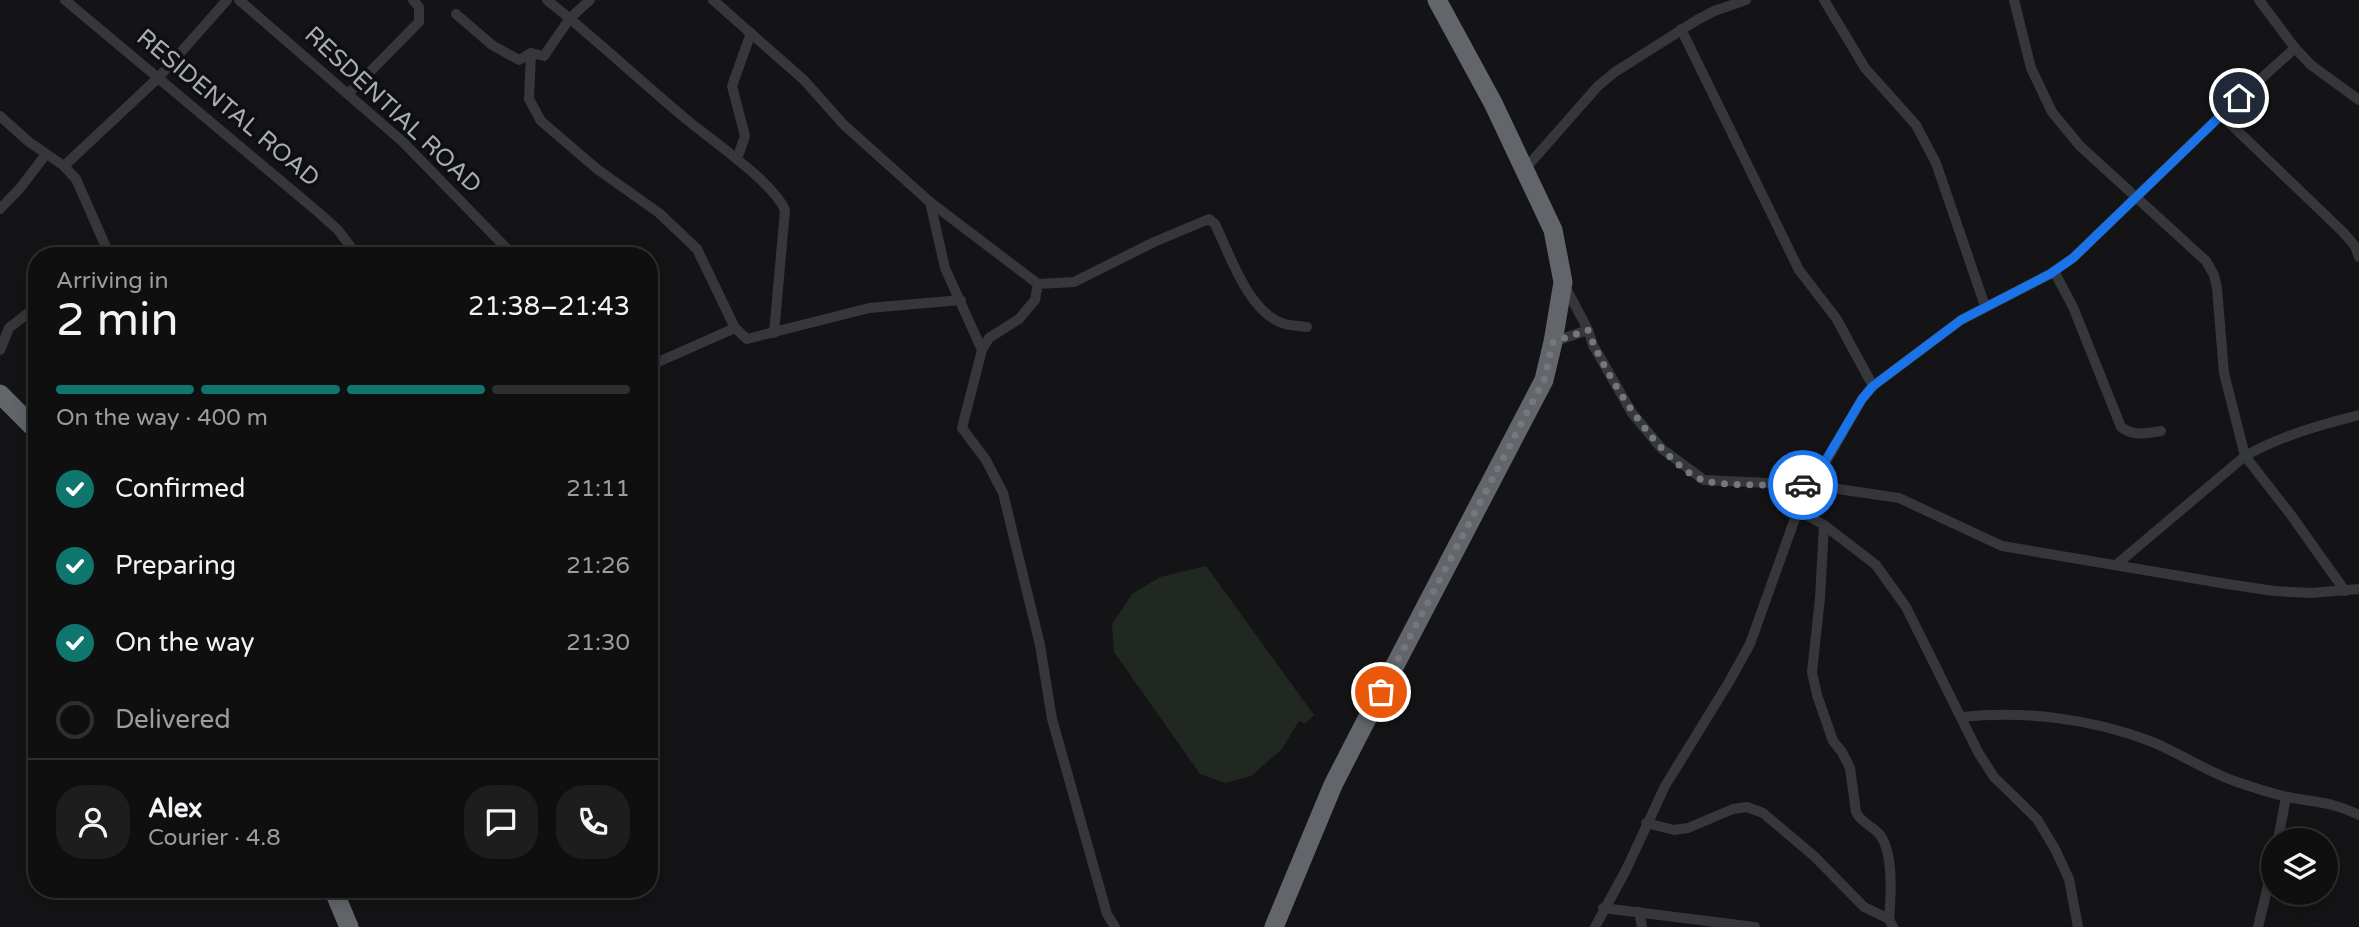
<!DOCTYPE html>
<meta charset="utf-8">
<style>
body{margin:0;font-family:"Varela Round",sans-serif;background:#1d1d1e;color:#f1f3f6;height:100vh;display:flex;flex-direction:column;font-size:26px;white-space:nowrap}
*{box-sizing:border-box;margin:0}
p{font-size:23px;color:#9b9c9f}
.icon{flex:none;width:38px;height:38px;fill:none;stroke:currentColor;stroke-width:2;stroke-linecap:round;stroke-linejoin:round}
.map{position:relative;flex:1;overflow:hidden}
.sheet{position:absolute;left:28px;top:247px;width:630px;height:651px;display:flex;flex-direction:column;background:#0f0f10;border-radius:28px;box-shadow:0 4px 18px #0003,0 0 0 2px #2f2f30}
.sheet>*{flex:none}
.fabs{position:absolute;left:2261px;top:828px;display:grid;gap:14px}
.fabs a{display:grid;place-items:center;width:77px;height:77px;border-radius:50%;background:#0f0f10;box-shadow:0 4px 18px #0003,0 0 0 2px #2f2f30;font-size:35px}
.pin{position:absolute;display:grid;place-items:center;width:60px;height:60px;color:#fff;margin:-30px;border:4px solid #fff;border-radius:50%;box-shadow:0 2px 7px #0007}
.courier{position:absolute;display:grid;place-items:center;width:70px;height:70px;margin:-35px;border:5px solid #1a73e8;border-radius:50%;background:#fff;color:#222;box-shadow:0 2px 9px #0007}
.overview em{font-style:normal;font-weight:600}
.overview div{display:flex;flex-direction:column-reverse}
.overview{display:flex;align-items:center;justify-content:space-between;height:119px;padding:0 28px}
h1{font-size:46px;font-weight:600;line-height:52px}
.bar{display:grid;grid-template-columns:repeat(4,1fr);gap:10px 7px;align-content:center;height:84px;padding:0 28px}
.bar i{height:9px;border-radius:5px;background:#2f2f30}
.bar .current{background:#0f766e}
.bar p{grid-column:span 4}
.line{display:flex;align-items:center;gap:18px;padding:0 28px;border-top:2px solid #2f2f30}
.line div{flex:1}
.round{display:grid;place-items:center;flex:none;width:74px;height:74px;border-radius:28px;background:#1d1d1e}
ol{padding:0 28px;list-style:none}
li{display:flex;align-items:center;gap:21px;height:77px}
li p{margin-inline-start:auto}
li .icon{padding:7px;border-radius:50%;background:#0f766e;color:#fff;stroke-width:4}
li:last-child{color:#9b9c9f}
li i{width:38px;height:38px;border:4px solid #2f2f30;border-radius:50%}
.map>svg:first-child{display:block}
.green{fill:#212821}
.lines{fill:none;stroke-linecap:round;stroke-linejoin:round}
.street{stroke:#35373a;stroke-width:10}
.highway{stroke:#62666b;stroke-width:19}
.done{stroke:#74777d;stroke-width:7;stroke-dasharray:0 12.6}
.route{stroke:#1a73e8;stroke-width:9}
.labels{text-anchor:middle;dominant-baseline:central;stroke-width:7;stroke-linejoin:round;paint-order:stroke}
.street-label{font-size:24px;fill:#a7adb5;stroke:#0f0f11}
</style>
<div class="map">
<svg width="2359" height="927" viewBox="0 0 2359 927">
<rect width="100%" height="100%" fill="#141416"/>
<polygon class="green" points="1206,566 1314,715 1305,724 1299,721 1282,749 1251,776 1225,783 1200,774 1114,652 1112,624 1132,594 1160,577"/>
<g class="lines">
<g class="street">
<polyline points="65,0 318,212 337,229 358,256"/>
<polyline points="239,0 403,142 514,256"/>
<path d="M547 0C595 38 639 80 686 119 710 139 773 182 785 210L774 333"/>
<polyline points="713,0 804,80 844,125 930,202 945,268 982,350"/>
<polyline points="1824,0 1865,68 1916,125 1936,163 1985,306"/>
<polyline points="2014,0 2031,68 2052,112 2080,146 2206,261 2214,275 2217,288 2224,373 2245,456 2291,515 2345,591"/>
<polyline points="2259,0 2295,48 2311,65 2359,100"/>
<polyline points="456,14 492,45 519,60 531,53 544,56 570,18 590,0"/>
<polyline points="1681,29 1799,270 1836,318 1873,386"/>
<polyline points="531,53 529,99 541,121 597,169 659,213 697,249 735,328"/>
<polyline points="348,94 419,22 419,7 413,0"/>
<polyline points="2221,115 2343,232 2355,246 2359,257"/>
<polyline points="0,116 29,142 64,166 76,179 110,256"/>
<polyline points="737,159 745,136 732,86 751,33"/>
<polyline points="64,166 159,77 227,0"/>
<polyline points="1525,169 1598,86 1615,72 1697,20 1714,11 1746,0"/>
<polyline points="930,202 1038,284"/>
<polyline points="0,209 21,187 46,154"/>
<path d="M2054 271 2073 307 2121 427C2134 437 2146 433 2161 431"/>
<polyline points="1565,286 1588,330"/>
<polyline points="1553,342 1588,330 1593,345 1632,413 1662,449 1704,480 1811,485 1899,498 2002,546 2227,584 2274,591 2311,593 2359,589"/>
<polyline points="0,350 9,328 37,306"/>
<polyline points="649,366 735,328 747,339 869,308 961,300"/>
<polyline points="1798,510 1824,525 1876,565 1906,607 1978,752 1994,777 2037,819 2055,849 2069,879 2078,927"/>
<path d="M1824 525 1820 598 1812 672 1817 695 1833 741 1842 752 1850 768 1856 812C1861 823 1873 826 1880 835 1894 854 1891 896 1889 919"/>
<path d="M2116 565 2245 456C2281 436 2319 425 2359 415"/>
<path d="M1962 717C2023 710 2092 719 2150 741 2180 753 2207 772 2237 782 2253 787 2271 794 2288 797 2317 803 2330 801 2359 815"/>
<polyline points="1646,823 1674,830 1688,828 1733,809 1747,807 1763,813 1814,856 1864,907 1889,919 1893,927"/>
<polyline points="2278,840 2286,797"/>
<polyline points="1603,908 1755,927"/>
<polyline points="1639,912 1642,927"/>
<path d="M1115 927 1107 914 1052 719 1040 645 1003 493 986 460 962 428 982 350 989 338 1019 319 1035 300 1038 284 1074 282 1154 242 1209 219 1215 224C1230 255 1249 314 1285 324 1292 326 1300 326 1307 327"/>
<polyline points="1595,927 1626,870 1665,786 1729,682 1750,644 1798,510 1862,399 1873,386 1961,320 2050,274 2073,258 2221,115 2295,48"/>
<polyline points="2258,927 2273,865"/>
</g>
<g class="highway">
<polyline points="0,394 37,431"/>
<polyline points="333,889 349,927"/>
<polyline points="1274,927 1333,785 1357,738 1544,380 1553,342 1563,282 1553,230 1493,103 1437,0"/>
</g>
</g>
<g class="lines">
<path class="done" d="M1381 692 1544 380 1553 342 1588 330C1602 371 1663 469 1706 481 1730 487 1776 484 1803 485"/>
<polyline class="route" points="1803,485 1811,485 1862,399 1873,386 1961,320 2050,274 2073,258 2239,98"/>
</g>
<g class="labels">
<g class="street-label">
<text transform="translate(228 108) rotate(40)">RESIDENTAL ROAD</text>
<text transform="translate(393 110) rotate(43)">RESDENTIAL ROAD</text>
</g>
</g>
</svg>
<div class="fabs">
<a><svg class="icon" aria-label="layers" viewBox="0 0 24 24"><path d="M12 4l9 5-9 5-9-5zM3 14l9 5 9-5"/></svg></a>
</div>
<div class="pin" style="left:1381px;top:692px;background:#ea580c"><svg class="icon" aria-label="bag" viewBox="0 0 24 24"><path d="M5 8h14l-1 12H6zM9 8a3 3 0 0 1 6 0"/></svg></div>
<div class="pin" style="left:2239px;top:98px;background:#1f2937"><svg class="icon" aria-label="home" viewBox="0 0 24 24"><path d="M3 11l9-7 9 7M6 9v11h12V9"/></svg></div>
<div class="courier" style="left:1803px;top:485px"><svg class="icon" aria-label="car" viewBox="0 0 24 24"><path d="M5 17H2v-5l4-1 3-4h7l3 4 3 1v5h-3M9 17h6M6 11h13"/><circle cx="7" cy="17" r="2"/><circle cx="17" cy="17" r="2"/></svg></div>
<section class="sheet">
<div class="overview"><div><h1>2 min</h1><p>Arriving in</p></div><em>21:38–21:43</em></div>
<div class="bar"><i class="current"></i><i class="current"></i><i class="current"></i><i></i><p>On the way · 400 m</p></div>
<ol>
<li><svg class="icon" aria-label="check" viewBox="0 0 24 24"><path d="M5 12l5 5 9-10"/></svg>Confirmed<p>21:11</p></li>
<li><svg class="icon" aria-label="check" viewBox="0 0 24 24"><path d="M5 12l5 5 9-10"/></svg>Preparing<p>21:26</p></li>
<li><svg class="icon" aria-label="check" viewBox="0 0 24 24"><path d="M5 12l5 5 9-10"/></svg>On the way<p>21:30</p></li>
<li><i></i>Delivered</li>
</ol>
<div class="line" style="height:126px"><a class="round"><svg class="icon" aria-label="person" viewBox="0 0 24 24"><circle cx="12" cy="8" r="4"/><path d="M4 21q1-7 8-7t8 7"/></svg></a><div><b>Alex</b><p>Courier · 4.8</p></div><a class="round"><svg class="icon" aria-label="chat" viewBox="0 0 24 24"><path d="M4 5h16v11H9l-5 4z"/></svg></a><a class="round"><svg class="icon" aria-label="phone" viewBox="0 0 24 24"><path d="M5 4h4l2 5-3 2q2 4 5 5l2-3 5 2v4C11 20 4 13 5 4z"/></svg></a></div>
</section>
</div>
